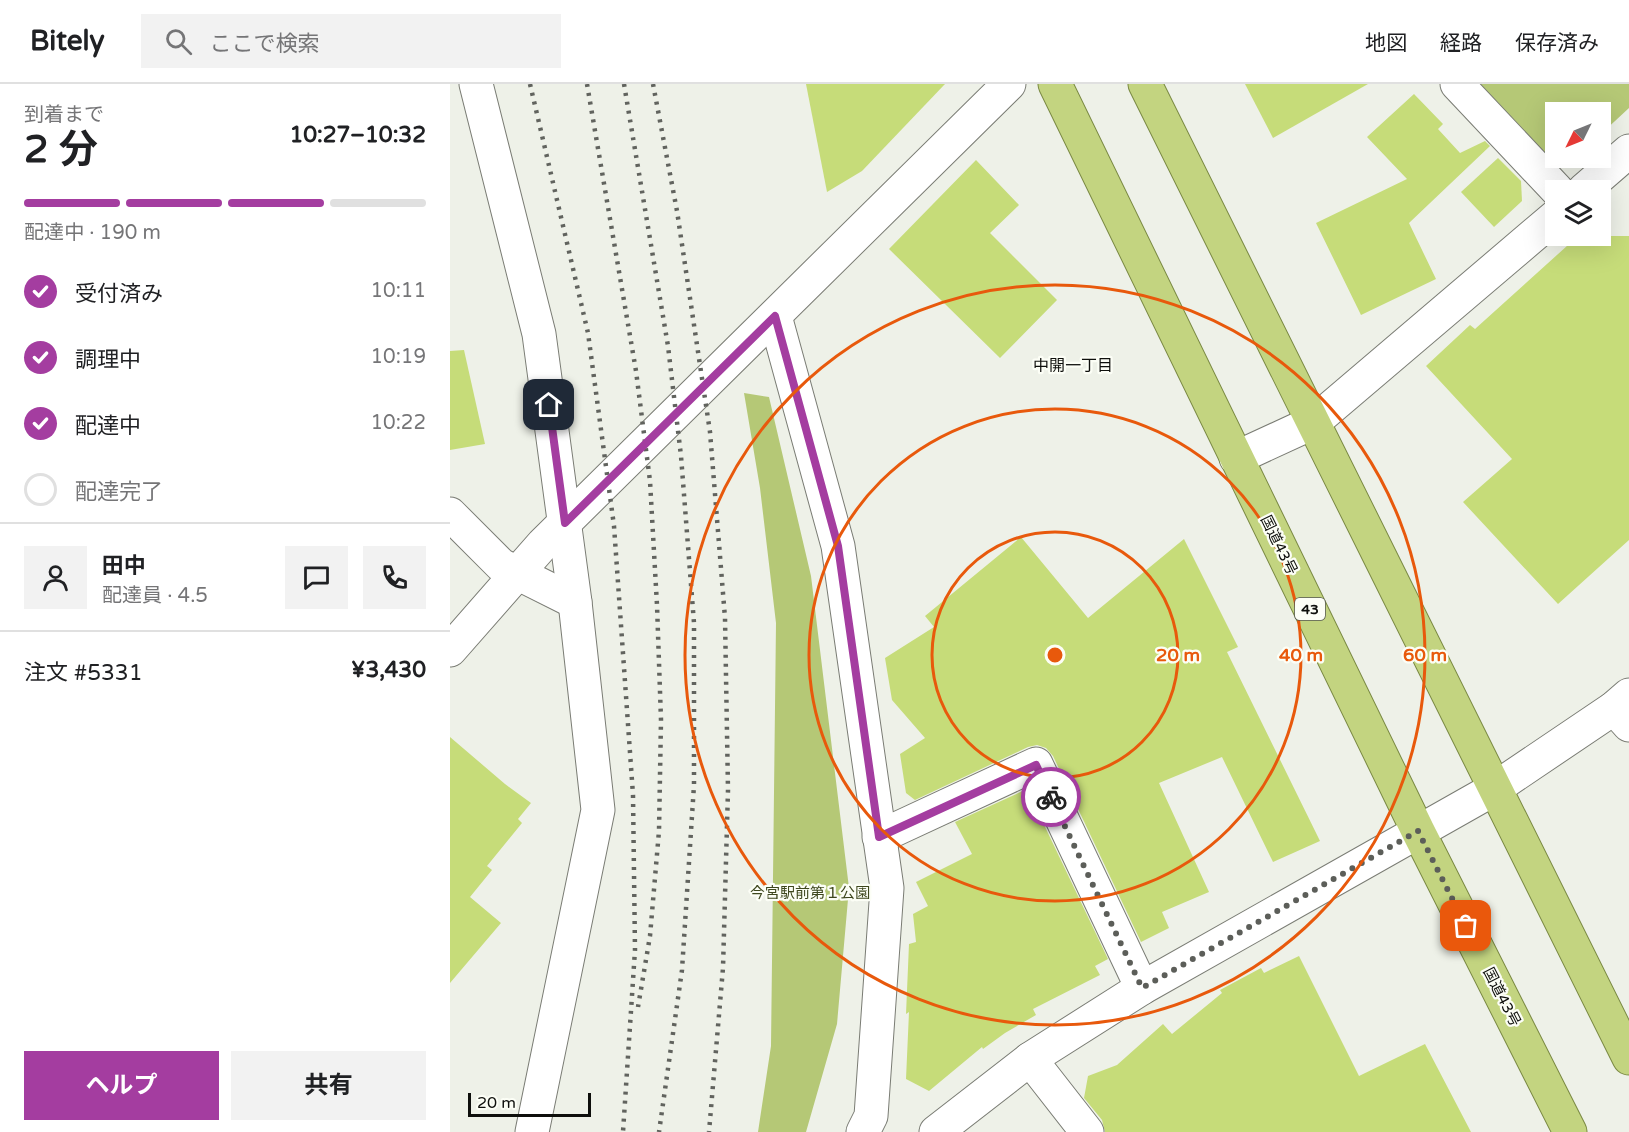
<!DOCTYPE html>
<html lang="ja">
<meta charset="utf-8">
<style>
body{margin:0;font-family:"Varela Round","Noto Sans JP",sans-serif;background:#f2f2f2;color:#202124;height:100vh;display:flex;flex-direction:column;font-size:22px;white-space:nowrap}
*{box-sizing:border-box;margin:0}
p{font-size:20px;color:#757577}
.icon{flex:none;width:33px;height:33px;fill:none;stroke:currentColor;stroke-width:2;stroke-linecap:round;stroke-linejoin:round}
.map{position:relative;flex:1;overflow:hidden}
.details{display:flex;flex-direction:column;background:#fff;width:450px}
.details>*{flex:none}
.needle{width:39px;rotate:227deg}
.tools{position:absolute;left:1095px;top:18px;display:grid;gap:12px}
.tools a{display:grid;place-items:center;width:66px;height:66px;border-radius:0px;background:#fff;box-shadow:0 6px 24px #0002;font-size:30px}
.scale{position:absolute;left:18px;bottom:15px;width:123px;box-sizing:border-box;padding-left:6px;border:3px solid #0e0f0c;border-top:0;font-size:16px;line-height:21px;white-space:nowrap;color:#0e0f0c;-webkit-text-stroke:4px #fcfef6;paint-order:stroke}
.pin{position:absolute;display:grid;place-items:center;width:51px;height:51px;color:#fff;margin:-26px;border-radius:12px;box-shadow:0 3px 9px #0006}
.courier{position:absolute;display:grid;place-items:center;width:60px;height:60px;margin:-30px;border:4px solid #a43da0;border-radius:50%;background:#fff;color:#222;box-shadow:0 2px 8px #0007}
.headline em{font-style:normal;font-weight:700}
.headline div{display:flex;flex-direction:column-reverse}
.headline{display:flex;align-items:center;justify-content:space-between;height:102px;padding:0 24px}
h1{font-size:39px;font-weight:700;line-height:45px}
.bar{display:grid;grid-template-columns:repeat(4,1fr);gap:9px 6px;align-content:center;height:72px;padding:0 24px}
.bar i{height:8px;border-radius:4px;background:#e0e0e0}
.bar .on{background:#a43da0}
.bar p{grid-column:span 4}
.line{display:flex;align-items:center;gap:15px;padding:0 24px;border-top:2px solid #e0e0e0}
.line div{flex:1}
.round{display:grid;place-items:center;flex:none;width:63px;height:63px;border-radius:0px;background:#f2f2f2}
ol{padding:0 24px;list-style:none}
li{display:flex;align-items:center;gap:18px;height:66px}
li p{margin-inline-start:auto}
li .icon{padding:6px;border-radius:50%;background:#a43da0;color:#fff;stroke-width:4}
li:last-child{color:#757577}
li i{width:33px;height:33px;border:3px solid #e0e0e0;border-radius:50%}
.primary-button{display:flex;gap:12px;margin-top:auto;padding:12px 24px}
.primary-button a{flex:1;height:69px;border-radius:0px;background:#a43da0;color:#fff;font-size:24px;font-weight:700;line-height:69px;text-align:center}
.primary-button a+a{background:#f2f2f2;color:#202124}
header{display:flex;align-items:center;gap:36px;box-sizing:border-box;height:84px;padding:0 30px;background:#fff;border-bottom:2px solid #e0e0e0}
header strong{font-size:28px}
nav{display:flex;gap:33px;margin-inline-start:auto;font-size:21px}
.search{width:420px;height:54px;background:#f2f2f2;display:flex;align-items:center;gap:15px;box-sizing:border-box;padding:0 21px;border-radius:0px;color:#757577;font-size:22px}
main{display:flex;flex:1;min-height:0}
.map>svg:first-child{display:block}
.green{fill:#b5c876}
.building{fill:#c6dc79}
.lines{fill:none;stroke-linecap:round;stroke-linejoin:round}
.minor-casing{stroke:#7a7c74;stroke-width:35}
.tertiary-casing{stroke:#7a7c74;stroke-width:35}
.trunk-casing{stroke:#7a8943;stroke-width:35}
.minor{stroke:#fff;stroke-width:33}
.tertiary{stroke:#fff;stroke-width:33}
.trunk{stroke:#c3d480;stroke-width:33}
.rail{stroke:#61635e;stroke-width:4.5;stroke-dasharray:3 6;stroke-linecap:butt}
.done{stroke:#5c5e59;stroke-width:6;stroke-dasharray:0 10.8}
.route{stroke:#a43da0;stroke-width:8}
.ring{fill:none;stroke:#e8590c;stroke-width:3}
.labels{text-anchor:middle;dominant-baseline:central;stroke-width:4.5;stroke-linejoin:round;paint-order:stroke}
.shield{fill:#fcfef6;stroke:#555752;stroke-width:1.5}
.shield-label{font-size:14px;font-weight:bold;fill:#0e0f0c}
.street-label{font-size:15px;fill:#0e0f0c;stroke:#fcfef6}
.park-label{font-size:15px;fill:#3e471e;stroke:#fcfef6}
.neighbourhood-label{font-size:16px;fill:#0e0f0c;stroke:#fcfef6}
.centre{fill:#e8590c;stroke:#fcfef6;stroke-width:3}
.ring-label{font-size:18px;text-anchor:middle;font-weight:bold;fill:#e8590c;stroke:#fcfef6;stroke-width:4.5;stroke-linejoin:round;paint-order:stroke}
</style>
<header>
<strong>Bitely</strong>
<div class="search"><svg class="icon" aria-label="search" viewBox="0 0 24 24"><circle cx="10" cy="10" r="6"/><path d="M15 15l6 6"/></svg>ここで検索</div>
<nav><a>地図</a><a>経路</a><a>保存済み</a></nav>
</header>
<main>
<section class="details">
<div class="headline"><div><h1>2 分</h1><p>到着まで</p></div><em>10:27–10:32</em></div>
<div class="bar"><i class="on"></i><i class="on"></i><i class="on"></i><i></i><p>配達中 · 190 m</p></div>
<ol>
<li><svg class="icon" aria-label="check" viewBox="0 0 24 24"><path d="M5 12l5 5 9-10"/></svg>受付済み<p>10:11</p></li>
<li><svg class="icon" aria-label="check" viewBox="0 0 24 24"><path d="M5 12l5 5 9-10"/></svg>調理中<p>10:19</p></li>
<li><svg class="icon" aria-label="check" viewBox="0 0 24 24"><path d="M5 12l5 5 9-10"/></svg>配達中<p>10:22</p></li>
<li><i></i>配達完了</li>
</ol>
<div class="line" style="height:108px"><a class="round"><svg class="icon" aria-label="person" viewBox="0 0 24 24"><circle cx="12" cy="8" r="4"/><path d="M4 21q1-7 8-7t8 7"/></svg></a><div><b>田中</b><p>配達員 · 4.5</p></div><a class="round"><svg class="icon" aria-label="chat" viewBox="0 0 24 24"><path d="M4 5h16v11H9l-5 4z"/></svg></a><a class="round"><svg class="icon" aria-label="phone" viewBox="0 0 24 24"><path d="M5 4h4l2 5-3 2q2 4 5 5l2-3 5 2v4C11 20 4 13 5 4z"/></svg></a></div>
<div class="line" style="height:78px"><div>注文 #5331</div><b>¥3,430</b></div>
<div class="primary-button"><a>ヘルプ</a><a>共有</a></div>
</section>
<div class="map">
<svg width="1179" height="1048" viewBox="0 0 1179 1048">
<rect width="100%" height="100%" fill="#eef1e8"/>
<g class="green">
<polygon points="1022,0 1179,0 1179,24 1151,50 1150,28 1106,28 1106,74 1123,74 1112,84 1095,82"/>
<polygon points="294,309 319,313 361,492 399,804 387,940 356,1048 308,1048 321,962 326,539 310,404"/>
</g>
<g class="building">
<polygon points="356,0 495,0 412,87 377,108"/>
<polygon points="795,0 918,0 823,54"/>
<polygon points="964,10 993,40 988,45 1010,69 1035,57 1040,62 959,139 986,195 911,231 866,139 957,95 917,53"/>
<polygon points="1048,74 1071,97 1072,117 1044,143 1011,108"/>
<polygon points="526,76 569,121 540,149 607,216 550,274 439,165"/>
<polygon points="1128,152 1179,152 1179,456 1108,520 1013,418 1062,375 976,282 1020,241 1025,245"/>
<polygon points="14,266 35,360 0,366 0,267"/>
<polygon points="571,453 638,534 734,455 788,563 777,568 870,757 823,778 772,673 709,699 759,808 712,828 719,844 691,858 603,672 596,664 587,661 578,663 465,716 456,709 450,670 475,654 442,616 435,574 484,543 475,532"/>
<polygon points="0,653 55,700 81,719 68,735 72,739 37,782 42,786 20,813 51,839 0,899"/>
<polygon points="577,705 658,875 645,882 650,891 583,925 586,931 555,949 533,965 532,963 479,1007 456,995 459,928 456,930 459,860 466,858 463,830 478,822 466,798 522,770 505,738"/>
<polygon points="849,872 909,992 975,960 1021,1048 655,1048 652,1036 634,1014 638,992 667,981 713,940 722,950 772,909 770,906 811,884 814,889"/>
</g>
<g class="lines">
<g class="minor-casing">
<g id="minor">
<polyline points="1007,0 1107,106"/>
<polyline points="1134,106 1179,67"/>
<polyline points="325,232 388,462 437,804 421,1032 413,1048"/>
<polyline points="786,374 864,338 1106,132"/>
<polyline points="0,430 51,481 125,518"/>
<polyline points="1164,624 1179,641"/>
<polyline points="429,753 586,680 692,904"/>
<polyline points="580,975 637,1048"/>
</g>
</g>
<g class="tertiary-casing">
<g id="tertiary">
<polyline points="26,0 89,250 125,518 148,726 82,1048"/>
<polyline points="0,566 93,460 559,0"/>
<polyline points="486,1048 580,975 692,904 1044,705 1164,624 1179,611"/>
</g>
</g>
<g class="trunk-casing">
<g id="trunk">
<polyline points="605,0 968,747 1120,1048"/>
<polyline points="695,0 1179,974"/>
</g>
</g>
<use href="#minor" class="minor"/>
<use href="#tertiary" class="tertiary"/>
<use href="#trunk" class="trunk"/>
<g class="rail">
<polyline points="80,0 138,249 164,442 183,711 185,866 173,1048"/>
<polyline points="137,0 186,287 200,397 207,521 211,636 209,747 200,852 188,923"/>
<polyline points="174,0 218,262 231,372 244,539 244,701 232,886 209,1048"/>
<polyline points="203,0 227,127 260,348 275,534 278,706 273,884 259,1048"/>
</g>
</g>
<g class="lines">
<polyline class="done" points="601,713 692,904 968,747 1016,842"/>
<polyline class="route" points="99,321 115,439 325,232 388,462 429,753 586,681 601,713"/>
</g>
<g class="ring">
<circle cx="605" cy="571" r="123"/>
<circle cx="605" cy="571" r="246"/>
<circle cx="605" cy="571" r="370"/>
</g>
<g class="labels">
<rect class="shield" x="845" y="514" width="30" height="22" rx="4.5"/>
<g class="shield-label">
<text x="860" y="525">43</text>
</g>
<g class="street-label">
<text transform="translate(829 461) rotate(64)">国道43号</text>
<text transform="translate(1052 913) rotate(63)">国道43号</text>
</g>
<g class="park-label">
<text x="360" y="809">今宮駅前第１公園</text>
</g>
<g class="neighbourhood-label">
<text x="623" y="282">中開一丁目</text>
</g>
</g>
<circle cx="605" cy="571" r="9" class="centre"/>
<g class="ring-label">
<text x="728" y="577">20 m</text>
<text x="851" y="577">40 m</text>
<text x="975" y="577">60 m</text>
</g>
</svg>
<div class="tools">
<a><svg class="needle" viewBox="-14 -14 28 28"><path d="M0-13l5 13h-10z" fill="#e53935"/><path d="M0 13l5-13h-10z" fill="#757577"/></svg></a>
<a><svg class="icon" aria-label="layers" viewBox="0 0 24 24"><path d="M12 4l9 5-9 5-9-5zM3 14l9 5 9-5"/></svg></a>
</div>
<div class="scale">20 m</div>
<div class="pin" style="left:1016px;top:842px;background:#ea580c"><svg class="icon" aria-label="bag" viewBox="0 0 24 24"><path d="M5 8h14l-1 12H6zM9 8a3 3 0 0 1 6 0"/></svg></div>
<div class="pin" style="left:99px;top:321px;background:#1f2937"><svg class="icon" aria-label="home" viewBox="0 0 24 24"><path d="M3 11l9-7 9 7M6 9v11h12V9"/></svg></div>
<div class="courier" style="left:601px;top:713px"><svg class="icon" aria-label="bike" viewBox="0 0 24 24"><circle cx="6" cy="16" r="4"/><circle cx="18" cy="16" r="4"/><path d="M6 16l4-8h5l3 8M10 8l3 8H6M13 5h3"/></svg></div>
</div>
</main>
